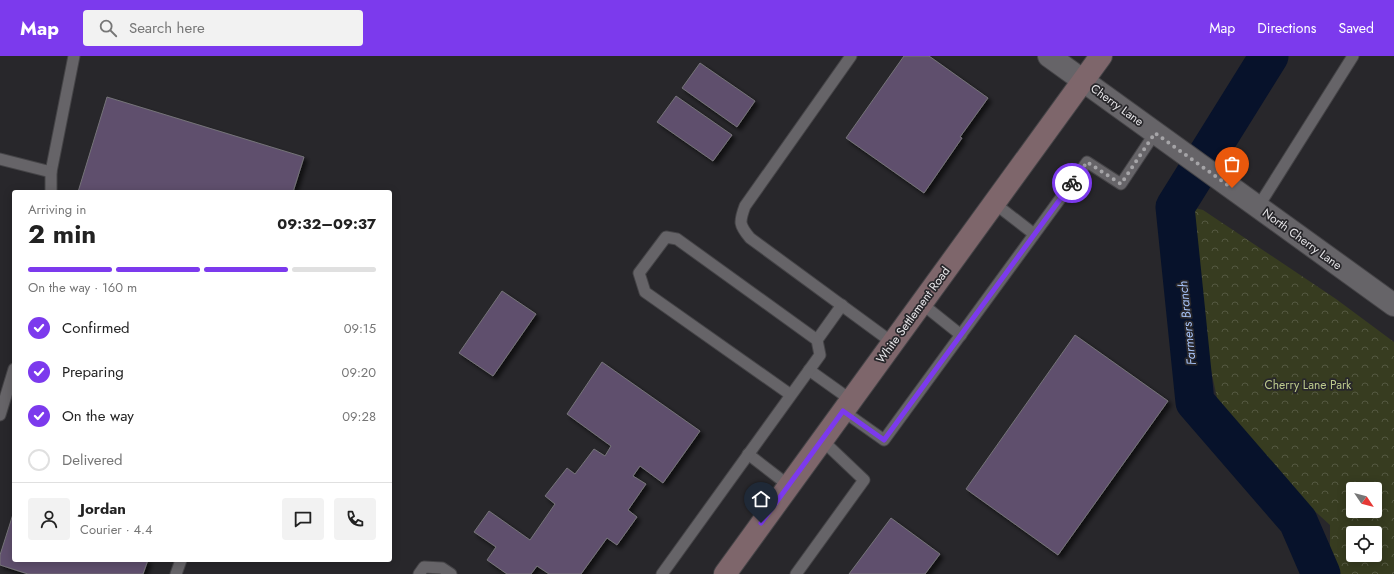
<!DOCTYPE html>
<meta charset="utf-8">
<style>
body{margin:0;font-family:Jost,sans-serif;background:#f2f2f2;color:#222;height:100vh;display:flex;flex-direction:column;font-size:15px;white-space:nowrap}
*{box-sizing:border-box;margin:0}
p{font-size:13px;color:#767676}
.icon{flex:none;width:22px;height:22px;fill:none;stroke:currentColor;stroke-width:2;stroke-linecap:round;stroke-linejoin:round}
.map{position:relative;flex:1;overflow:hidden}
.drawer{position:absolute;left:12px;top:134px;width:380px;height:372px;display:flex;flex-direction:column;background:#fff;border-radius:4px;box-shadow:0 2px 10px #0003}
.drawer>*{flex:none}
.needle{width:26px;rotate:125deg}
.tools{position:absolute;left:1346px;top:426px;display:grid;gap:8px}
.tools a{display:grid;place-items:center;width:36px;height:36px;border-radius:4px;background:#fff;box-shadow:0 2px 10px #0003;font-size:20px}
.pin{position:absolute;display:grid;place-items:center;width:34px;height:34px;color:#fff;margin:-41px -17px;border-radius:50% 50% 50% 0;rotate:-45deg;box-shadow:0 0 4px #0007}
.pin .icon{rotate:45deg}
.courier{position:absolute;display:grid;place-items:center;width:40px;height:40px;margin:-20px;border:3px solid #7c3aed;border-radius:50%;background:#fff;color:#222;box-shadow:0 1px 5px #0007}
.overview em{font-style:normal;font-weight:700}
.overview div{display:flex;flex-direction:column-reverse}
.overview{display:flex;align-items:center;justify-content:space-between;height:68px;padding:0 16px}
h1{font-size:26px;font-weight:700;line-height:30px}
.bar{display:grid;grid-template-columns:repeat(4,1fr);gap:6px 4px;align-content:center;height:48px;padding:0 16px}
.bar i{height:5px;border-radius:3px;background:#e0e0e0}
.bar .current{background:#7c3aed}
.bar p{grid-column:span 4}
.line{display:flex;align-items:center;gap:10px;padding:0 16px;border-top:1px solid #e0e0e0}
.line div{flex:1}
.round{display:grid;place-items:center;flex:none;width:42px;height:42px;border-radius:4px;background:#f2f2f2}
ol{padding:0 16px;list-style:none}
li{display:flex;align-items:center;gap:12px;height:44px}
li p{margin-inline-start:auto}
li .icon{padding:4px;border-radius:50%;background:#7c3aed;color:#fff;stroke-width:4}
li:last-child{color:#767676}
li i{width:22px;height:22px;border:2px solid #e0e0e0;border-radius:50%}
header{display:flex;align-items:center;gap:24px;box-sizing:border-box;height:56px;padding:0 20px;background:#7c3aed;color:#fff}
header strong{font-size:19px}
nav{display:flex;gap:22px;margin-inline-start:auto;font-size:14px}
.search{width:280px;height:36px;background:#f2f2f2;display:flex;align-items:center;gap:10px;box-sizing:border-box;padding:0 14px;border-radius:4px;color:#767676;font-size:15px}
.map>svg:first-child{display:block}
.park{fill:url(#park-crowns);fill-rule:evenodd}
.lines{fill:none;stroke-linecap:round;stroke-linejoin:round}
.river{stroke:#07122b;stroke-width:39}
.building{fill:#5e4f6d;stroke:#767479;filter:url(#shadow)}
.service-casing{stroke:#454447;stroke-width:13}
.tertiary-casing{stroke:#454447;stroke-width:24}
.secondary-casing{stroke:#454447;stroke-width:24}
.service{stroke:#666468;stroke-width:11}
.tertiary{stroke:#666468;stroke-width:22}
.secondary{stroke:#7e666b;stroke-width:22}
.done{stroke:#a5a4a7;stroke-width:4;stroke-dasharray:0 7.2}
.route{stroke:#7c3aed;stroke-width:5}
.labels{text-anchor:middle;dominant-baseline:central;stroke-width:3.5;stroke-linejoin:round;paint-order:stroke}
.street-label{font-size:12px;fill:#e8e7ea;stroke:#28272b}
.park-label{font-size:12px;fill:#bcc98c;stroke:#28272b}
.water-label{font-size:13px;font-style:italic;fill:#a8c4f9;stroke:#28272b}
</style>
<header>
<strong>Map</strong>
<div class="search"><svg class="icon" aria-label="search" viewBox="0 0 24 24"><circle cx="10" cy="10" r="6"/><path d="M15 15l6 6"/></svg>Search here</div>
<nav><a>Map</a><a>Directions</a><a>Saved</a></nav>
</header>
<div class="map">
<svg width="1394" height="518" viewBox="0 0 1394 518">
<defs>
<pattern id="park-crowns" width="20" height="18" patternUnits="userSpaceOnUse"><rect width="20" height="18" fill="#373c20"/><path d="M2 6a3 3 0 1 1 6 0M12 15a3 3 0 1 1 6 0" fill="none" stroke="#545841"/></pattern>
<filter id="shadow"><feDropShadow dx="3.5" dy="3.5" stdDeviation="2" flood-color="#0009"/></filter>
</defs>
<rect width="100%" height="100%" fill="#28272b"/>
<path class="park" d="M1191 151 1203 154 1336 243 1394 286V518H1338L1330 495V469L1263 408 1221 360 1207 296 1194 205ZM1353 433H1375V455H1353ZM1353 477H1375V499H1353Z"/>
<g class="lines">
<polyline class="river" points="1269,0 1175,151 1195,346 1298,465 1321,518"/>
</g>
<g class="building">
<polygon points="904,0 929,0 988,42 960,81 962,82 924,137 846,82"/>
<polygon points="700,7 755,45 737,71 682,32"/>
<polygon points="676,40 732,79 713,105 657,66"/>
<polygon points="107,41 304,101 293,136 78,136"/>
<polygon points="502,235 536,258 493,320 459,297"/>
<polygon points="1075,279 1168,345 1058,499 966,433"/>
<polygon points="602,306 700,375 663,427 640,410 633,420 646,428 628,454 637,461 617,489 607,482 581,518 549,518 537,510 531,518 507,518 487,504 496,491 474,476 489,455 530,484 555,448 545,440 567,412 575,418 594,393 605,400 611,390 567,358"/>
<polygon points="14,455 14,504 148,504 143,518 28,518 0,509 0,499"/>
<polygon points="891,462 940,498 925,518 849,518"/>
</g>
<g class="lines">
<g class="service-casing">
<g id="service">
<path d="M851 0 745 150C739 166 739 169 750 182L893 287"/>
<polyline points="0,103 51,116 74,0"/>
<polyline points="51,136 51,116"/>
<polyline points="994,147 1034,178"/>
<polyline points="1258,151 1353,0"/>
<polyline points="921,247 961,279"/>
<polyline points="817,284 842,249"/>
<polyline points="809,314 851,344"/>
<polyline points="843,355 884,384 1087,106 1121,128 1155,77"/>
<polyline points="0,359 14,313"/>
<polyline points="748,398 788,429"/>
<polyline points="176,518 181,504"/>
<polyline points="419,518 424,511 442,512 451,518"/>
<polyline points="662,518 820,299 817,284 677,183 666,181 639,217 645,236 791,339"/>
<polyline points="796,518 864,424 822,384"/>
</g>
</g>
<g class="tertiary-casing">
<polyline id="tertiary" points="1049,0 1394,249"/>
</g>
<g class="secondary-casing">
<polyline id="secondary" points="725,518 1101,0"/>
</g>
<use href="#service" class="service"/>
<use href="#tertiary" class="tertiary"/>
<use href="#secondary" class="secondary"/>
</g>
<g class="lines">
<polyline class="done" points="1072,127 1087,106 1121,128 1155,77 1232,132"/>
<polyline class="route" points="761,467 843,355 884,384 1072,127"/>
</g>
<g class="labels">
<g class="street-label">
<text transform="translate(1117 49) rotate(36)">Cherry Lane</text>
<text transform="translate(1302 183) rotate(36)">North Cherry Lane</text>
<text transform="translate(913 259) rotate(-54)">White Settlement Road</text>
</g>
<g class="park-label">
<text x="1308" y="329">Cherry Lane Park</text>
</g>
<g class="water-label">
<text transform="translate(1187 267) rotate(-96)">Farmers Branch</text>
</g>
</g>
</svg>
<div class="tools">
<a><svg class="needle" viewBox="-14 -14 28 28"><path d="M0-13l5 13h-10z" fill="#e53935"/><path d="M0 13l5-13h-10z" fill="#767676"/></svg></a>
<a><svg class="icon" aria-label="locate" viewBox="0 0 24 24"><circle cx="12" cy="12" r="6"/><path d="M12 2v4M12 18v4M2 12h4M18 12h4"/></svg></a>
</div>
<div class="pin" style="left:1232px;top:132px;background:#ea580c"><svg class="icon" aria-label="bag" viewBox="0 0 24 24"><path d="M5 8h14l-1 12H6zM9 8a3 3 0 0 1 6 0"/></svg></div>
<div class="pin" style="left:761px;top:467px;background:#1f2937"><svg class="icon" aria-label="home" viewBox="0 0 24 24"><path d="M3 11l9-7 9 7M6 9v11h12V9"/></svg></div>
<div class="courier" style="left:1072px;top:127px"><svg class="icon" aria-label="bike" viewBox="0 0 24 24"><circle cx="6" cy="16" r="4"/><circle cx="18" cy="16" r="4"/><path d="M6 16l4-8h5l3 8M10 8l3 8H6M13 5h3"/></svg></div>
<section class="drawer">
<div class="overview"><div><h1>2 min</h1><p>Arriving in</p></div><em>09:32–09:37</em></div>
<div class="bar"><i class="current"></i><i class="current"></i><i class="current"></i><i></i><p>On the way · 160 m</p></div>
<ol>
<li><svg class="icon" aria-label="check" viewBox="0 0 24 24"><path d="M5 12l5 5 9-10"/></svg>Confirmed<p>09:15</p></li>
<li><svg class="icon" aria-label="check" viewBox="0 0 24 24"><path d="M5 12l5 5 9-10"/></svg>Preparing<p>09:20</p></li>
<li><svg class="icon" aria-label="check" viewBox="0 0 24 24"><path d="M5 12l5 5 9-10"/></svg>On the way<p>09:28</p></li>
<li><i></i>Delivered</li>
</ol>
<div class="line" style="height:72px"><a class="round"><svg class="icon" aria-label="person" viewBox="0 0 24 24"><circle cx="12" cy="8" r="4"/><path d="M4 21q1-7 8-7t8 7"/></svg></a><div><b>Jordan</b><p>Courier · 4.4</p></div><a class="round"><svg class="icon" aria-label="chat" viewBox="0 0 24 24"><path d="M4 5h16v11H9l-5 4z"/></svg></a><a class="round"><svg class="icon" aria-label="phone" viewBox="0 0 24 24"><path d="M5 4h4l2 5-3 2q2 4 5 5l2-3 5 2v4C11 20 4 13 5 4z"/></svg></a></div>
</section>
</div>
